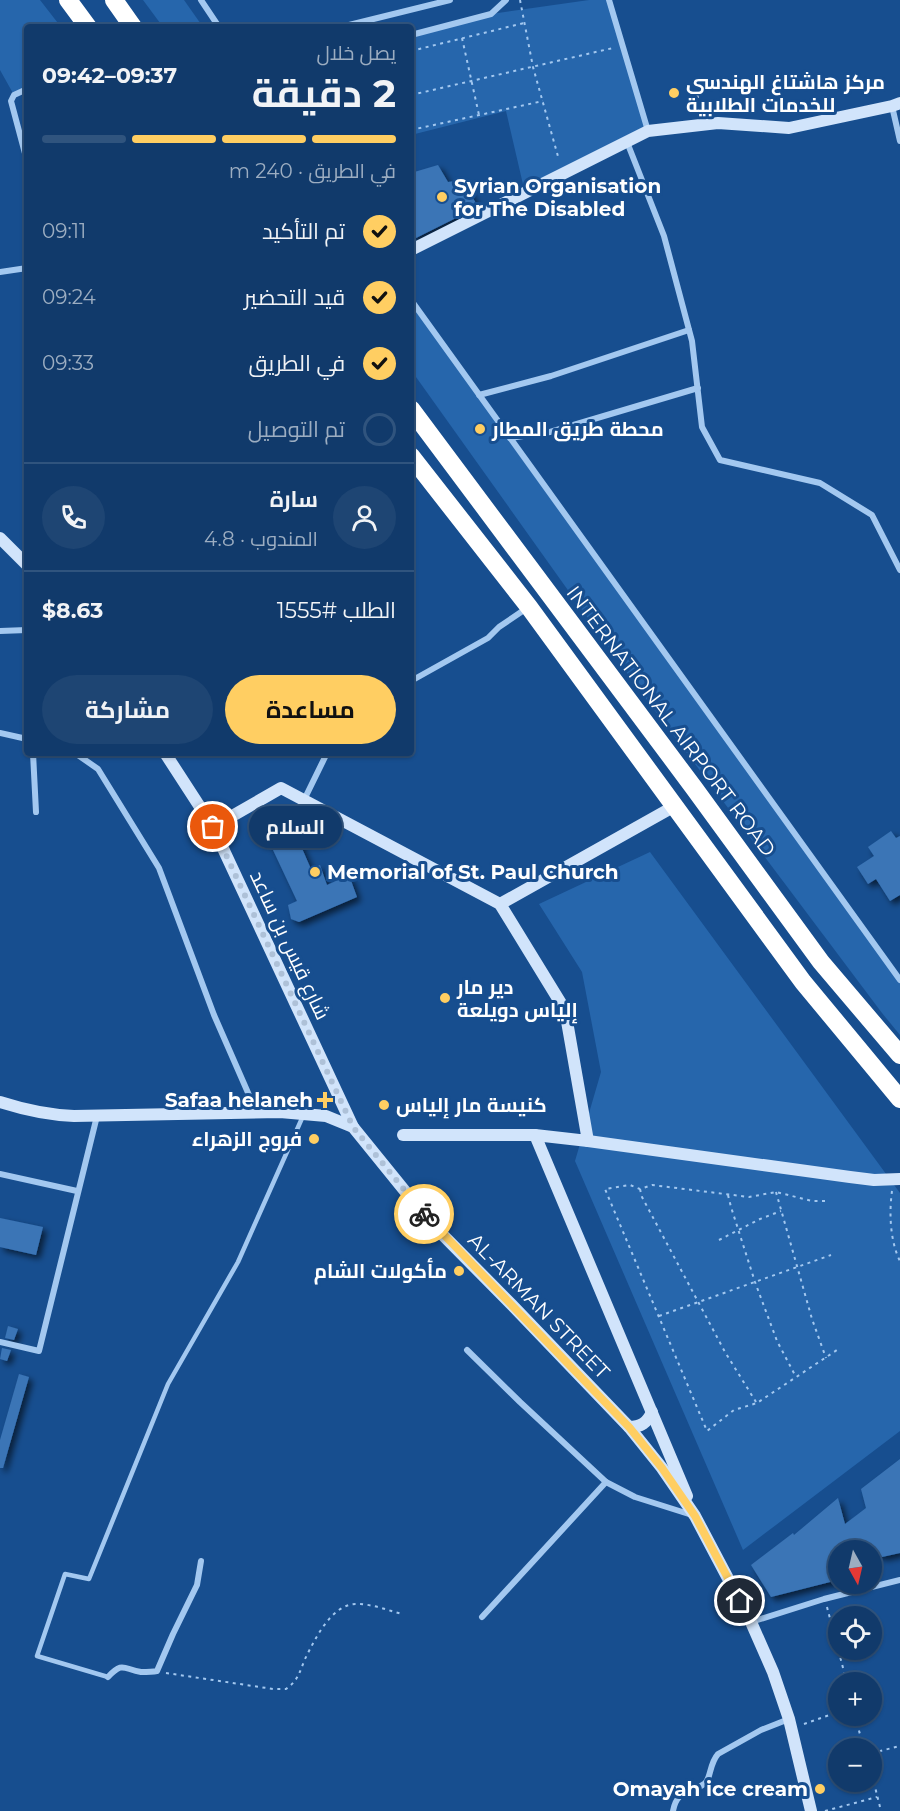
<!DOCTYPE html>
<html lang="ar">
<meta charset="utf-8">
<style>
body{margin:0;font-family:Montserrat,Cairo,sans-serif;background:#1e4573;color:#f1f3f6;direction:rtl;height:100vh;display:flex;flex-direction:column;font-size:22px;white-space:nowrap}
*{box-sizing:border-box;margin:0}
p{font-size:20px;color:#9cadc1}
.icon{flex:none;width:33px;height:33px;fill:none;stroke:currentColor;stroke-width:2;stroke-linecap:round;stroke-linejoin:round}
.map{position:relative;flex:1;overflow:hidden;direction:ltr}
.drawer{position:absolute;left:24px;top:24px;width:390px;height:732px;display:flex;flex-direction:column;background:#113a6b;border-radius:6px;box-shadow:0 2px 4px #0004,0 0 0 2px #30547e;direction:rtl}
.drawer>*{flex:none}
.needle{width:39px;rotate:172deg}
.fabs{position:absolute;left:828px;top:1540px;display:grid;gap:12px}
.fabs a{display:grid;place-items:center;width:54px;height:54px;border-radius:50%;background:#113a6b;box-shadow:0 2px 4px #0004,0 0 0 2px #30547e;font-size:30px}
.pin{position:absolute;display:grid;place-items:center;width:51px;height:51px;color:#fff;margin:-26px;border:3px solid #fff;border-radius:50%;box-shadow:0 2px 6px #0007}
.courier{position:absolute;display:grid;place-items:center;width:60px;height:60px;margin:-30px;border:4px solid #ffce62;border-radius:50%;background:#fff;color:#222;box-shadow:0 2px 8px #0007}
.bubble{position:absolute;height:42px;border-radius:21px;background:#113a6b;box-shadow:0 2px 4px #0004,0 0 0 2px #30547e;font-size:20px;font-weight:700;line-height:42px;text-align:center;direction:rtl}
.overview em{font-style:normal;font-weight:700}
.overview div{display:flex;flex-direction:column-reverse}
.overview{display:flex;align-items:center;justify-content:space-between;height:102px;padding:0 18px}
h1{font-size:39px;font-weight:700;line-height:45px}
.bar{display:grid;grid-template-columns:repeat(4,1fr);gap:9px 6px;align-content:center;height:72px;padding:0 18px}
.bar i{height:8px;border-radius:4px;background:#30547e}
.bar .active{background:#ffce62}
.bar p{grid-column:span 4}
.line{display:flex;align-items:center;gap:15px;padding:0 18px;border-top:2px solid #30547e}
.line div{flex:1}
.round{display:grid;place-items:center;flex:none;width:63px;height:63px;border-radius:32px;background:#1e4573}
ol{padding:0 18px;list-style:none}
li{display:flex;align-items:center;gap:18px;height:66px}
li p{margin-inline-start:auto}
li .icon{padding:6px;border-radius:50%;background:#ffce62;color:#111;stroke-width:4}
li:last-child{color:#9cadc1}
li i{width:33px;height:33px;border:3px solid #30547e;border-radius:50%}
.button{display:flex;gap:12px;margin-top:auto;padding:12px 18px}
.button a{flex:1;height:69px;border-radius:36px;background:#ffce62;color:#111;font-size:24px;font-weight:700;line-height:69px;text-align:center}
.button a+a{background:#1e4573;color:#f1f3f6}
.map>svg:first-child{display:block}
.green{fill:#2666ac}
.building{fill:#3b75b6;filter:url(#shadow)}
.lines{fill:none;stroke-linecap:round;stroke-linejoin:round}
.path{stroke:#a3c8f0;stroke-width:2;stroke-dasharray:3 4.5;stroke-linecap:butt}
.lane{stroke:#a3c8f0;stroke-width:4.5}
.street{stroke:#a3c8f0;stroke-width:6}
.secondary{stroke:#d1e4fb;stroke-width:12}
.highway{stroke:#fff;stroke-width:18}
.done{stroke:#aec1d8;stroke-width:6;stroke-dasharray:0 10.8}
.route{stroke:#ffce62;stroke-width:8}
.poi-dot{fill:#ffce62;stroke:#174e8f;stroke-width:2}
.labels{text-anchor:middle;dominant-baseline:central;stroke-width:6;stroke-linejoin:round;paint-order:stroke}
.poi-label{font-size:20px;font-weight:bold;fill:#fff;stroke:#174e8f;text-anchor:start}
.street-label{font-size:20px;fill:#fff;stroke:#174e8f}
</style>
<div class="map">
<svg width="900" height="1811" viewBox="0 0 900 1811">
<defs>
<filter id="shadow"><feDropShadow dx="4" dy="4" stdDeviation="3" flood-color="#0009"/></filter>
</defs>
<rect width="100%" height="100%" fill="#174e8f"/>
<g class="green">
<polygon points="0,0 40,0 61,27 27,27 27,89 14,95 0,70"/>
<polygon points="143,0 184,0 203,27 163,27"/>
<polygon points="589,0 609,0 648,131 525,193 506,111 411,135 411,35 491,14"/>
<polygon points="411,300 900,980 900,1035 882,1013 632,680 411,370"/>
<polygon points="650,852 900,1193 900,1431 743,1550 575,1161 601,1072 582,972 539,904"/>
</g>
<g class="building">
<polygon points="438,165 448,182 463,180 478,207 412,240 411,237 411,173"/>
<polygon points="291,823 311,869 320,865 327,885 349,875 357,897 299,922 291,919 288,905 297,901 265,833"/>
<polygon points="891,831 896,838 900,836 900,895 890,901 876,879 868,884 857,867 874,856 868,847"/>
<polygon points="0,1218 43,1227 36,1255 0,1247"/>
<polygon points="8,1326 18,1329 14,1340 5,1338"/>
<polygon points="2,1348 11,1350 7,1361 0,1359"/>
<polygon points="19,1374 29,1377 3,1468 0,1468 0,1440"/>
<polygon points="900,1459 900,1553 882,1557 880,1555 875,1555 872,1551 838,1551 838,1580 771,1597 751,1565 793,1533 794,1535 838,1498 845,1524 866,1508 861,1489"/>
</g>
<g class="lines">
<g class="path">
<polyline points="520,0 533,67 559,160"/>
<polyline points="462,38 479,115"/>
<polyline points="411,51 524,23"/>
<polyline points="411,95 613,48"/>
<polyline points="411,130 543,101"/>
<polyline points="640,1189 642,1197 725,1352 756,1402"/>
<path d="M892 1191C889 1213 890 1241 900 1261"/>
<polyline points="776,1192 812,1319 826,1358"/>
<polyline points="728,1195 731,1207 755,1282 777,1341 796,1377"/>
<polyline points="825,1201 812,1201 776,1192 749,1197 652,1185 640,1189 630,1185 605,1189 707,1431 734,1410 757,1403 840,1348"/>
<polyline points="719,1240 760,1219 781,1211"/>
<polyline points="659,1316 831,1255"/>
<polyline points="827,1607 847,1683"/>
<path d="M166 1673 273 1689H286C298 1681 300 1671 305 1659 315 1639 332 1603 357 1604 372 1604 387 1610 402 1614"/>
<polyline points="855,1716 864,1749"/>
<polyline points="804,1724 838,1712"/>
<polyline points="872,1753 900,1746"/>
<polyline points="872,1775 881,1811"/>
<polyline points="825,1811 877,1797"/>
</g>
<polyline class="lane" points="108,1677 37,1656 65,1574 89,1579 168,1384 238,1262 303,1116"/>
<g class="street">
<polyline points="201,0 219,27"/>
<polyline points="609,0 648,131"/>
<polyline points="341,27 450,0"/>
<polyline points="411,35 491,14 506,0"/>
<polyline points="27,89 14,95 11,101 27,161"/>
<polyline points="892,106 900,141"/>
<polyline points="627,142 664,236 692,341 702,427 720,460 820,483 872,515 900,570"/>
<polyline points="0,272 27,268"/>
<polyline points="411,300 900,980"/>
<polyline points="479,395 551,376 689,330"/>
<polyline points="510,438 550,432 698,388"/>
<polyline points="0,631 27,630"/>
<polyline points="411,681 488,638 499,627 527,608"/>
<polyline points="0,733 27,739"/>
<polyline points="33,753 36,812"/>
<polyline points="75,753 98,769 159,868 214,1015 256,1111"/>
<polyline points="304,800 327,753"/>
<polyline points="0,1174 77,1191"/>
<polyline points="0,1342 39,1351 97,1116"/>
<polyline points="467,1350 520,1402 606,1482 635,1497 692,1515"/>
<polyline points="482,1617 606,1482"/>
<polyline points="751,1622 824,1599 900,1580"/>
<path d="M108 1677C123 1661 123 1669 141 1672 146 1672 152 1672 157 1671L173 1634 197 1585 201 1561"/>
<path d="M673 1811C677 1789 690 1794 704 1784 711 1780 709 1764 718 1754L761 1730 789 1719"/>
</g>
<g class="secondary">
<polyline points="411,250 648,131 718,123 789,128 892,106 900,103"/>
<polyline points="0,538 27,565"/>
<polyline points="165,753 213,827 353,1127"/>
<polyline points="213,827 281,788 500,904 565,1010 588,1141 535,1135 687,1496"/>
<polyline points="500,904 673,807"/>
<path d="M0 1102C25 1110 48 1115 74 1116L280 1112 326 1116 353 1127 430 1222 512 1305 629 1427 662 1468 695 1516 751 1622 773 1672 789 1719 811 1811"/>
<polyline points="403,1135 535,1135"/>
<polyline points="588,1141 850,1177 874,1180 900,1179"/>
<path d="M629 1427C641 1427 647 1423 652 1412"/>
</g>
<g class="highway">
<polyline points="68,0 88,27"/>
<polyline points="114,0 133,27"/>
<polyline points="411,409 694,788 821,962 900,1055"/>
<polyline points="411,456 529,607 803,982 900,1099"/>
</g>
</g>
<g class="lines">
<polyline class="done" points="213,827 353,1127 424,1214"/>
<polyline class="route" points="424,1214 629,1427 662,1468 695,1516 740,1601"/>
</g>
<g class="poi-dot">
<circle cx="674" cy="93" r="6"/>
<circle cx="442" cy="197" r="6"/>
<circle cx="480" cy="429" r="6"/>
<circle cx="315" cy="872" r="6"/>
<circle cx="445" cy="998" r="6"/>
<path d="M322 1091h6v6h6v6h-6v6h-6v-6h-6v-6h6z"/>
<circle cx="384" cy="1105" r="6"/>
<circle cx="314" cy="1139" r="6"/>
<circle cx="459" cy="1271" r="6"/>
<circle cx="820" cy="1789" r="6"/>
</g>
<g class="labels">
<g class="poi-label">
<text x="686" y="82">مركز هاشتاغ الهندسي<tspan x="686" dy="23">للخدمات الطلابية</tspan></text>
<text x="454" y="186">Syrian Organisation<tspan x="454" dy="23">for The Disabled</tspan></text>
<text x="492" y="429">محطة طريق المطار</text>
<text x="327" y="872">Memorial of St. Paul Church</text>
<text x="457" y="987">دير مار<tspan x="457" dy="23">إلياس دويلعة</tspan></text>
<text x="313" y="1100" text-anchor="end">Safaa helaneh</text>
<text x="396" y="1105">كنيسة مار إلياس</text>
<text x="302" y="1139" text-anchor="end">فروج الزهراء</text>
<text x="447" y="1271" text-anchor="end">مأكولات الشام</text>
<text x="808" y="1789" text-anchor="end">Omayah ice cream</text>
</g>
<g class="street-label">
<text transform="translate(671 721) rotate(53)">INTERNATIONAL AIRPORT ROAD</text>
<text transform="translate(290 945) rotate(65)">شارع قيس بن ساعد</text>
<text transform="translate(539 1306) rotate(46)">AL-ARMAN STREET</text>
</g>
</g>
</svg>
<div class="fabs">
<a><svg class="needle" viewBox="-14 -14 28 28"><path d="M0-13l5 13h-10z" fill="#e53935"/><path d="M0 13l5-13h-10z" fill="#9cadc1"/></svg></a>
<a><svg class="icon" aria-label="locate" viewBox="0 0 24 24"><circle cx="12" cy="12" r="6"/><path d="M12 2v4M12 18v4M2 12h4M18 12h4"/></svg></a>
<a>+</a>
<a>−</a>
</div>
<div class="pin" style="left:213px;top:827px;background:#ea580c"><svg class="icon" aria-label="bag" viewBox="0 0 24 24"><path d="M5 8h14l-1 12H6zM9 8a3 3 0 0 1 6 0"/></svg></div>
<div class="pin" style="left:740px;top:1601px;background:#1f2937"><svg class="icon" aria-label="home" viewBox="0 0 24 24"><path d="M3 11l9-7 9 7M6 9v11h12V9"/></svg></div>
<div class="courier" style="left:424px;top:1214px"><svg class="icon" aria-label="bike" viewBox="0 0 24 24"><circle cx="6" cy="16" r="4"/><circle cx="18" cy="16" r="4"/><path d="M6 16l4-8h5l3 8M10 8l3 8H6M13 5h3"/></svg></div>
<div class="bubble" style="left:249px;top:806px;width:93px">السلام</div>
<section class="drawer">
<div class="overview"><div><h1>2 دقيقة</h1><p>يصل خلال</p></div><em>09:37–09:42</em></div>
<div class="bar"><i class="active"></i><i class="active"></i><i class="active"></i><i></i><p>في الطريق · 240 m</p></div>
<ol>
<li><svg class="icon" aria-label="check" viewBox="0 0 24 24"><path d="M5 12l5 5 9-10"/></svg>تم التأكيد<p>09:11</p></li>
<li><svg class="icon" aria-label="check" viewBox="0 0 24 24"><path d="M5 12l5 5 9-10"/></svg>قيد التحضير<p>09:24</p></li>
<li><svg class="icon" aria-label="check" viewBox="0 0 24 24"><path d="M5 12l5 5 9-10"/></svg>في الطريق<p>09:33</p></li>
<li><i></i>تم التوصيل</li>
</ol>
<div class="line" style="height:108px"><a class="round"><svg class="icon" aria-label="person" viewBox="0 0 24 24"><circle cx="12" cy="8" r="4"/><path d="M4 21q1-7 8-7t8 7"/></svg></a><div><b>سارة</b><p>المندوب · 4.8</p></div><a class="round"><svg class="icon" aria-label="phone" viewBox="0 0 24 24"><path d="M5 4h4l2 5-3 2q2 4 5 5l2-3 5 2v4C11 20 4 13 5 4z"/></svg></a></div>
<div class="line" style="height:78px"><div>الطلب #1555</div><b>$8.63</b></div>
<div class="button"><a>مساعدة</a><a>مشاركة</a></div>
</section>
</div>
